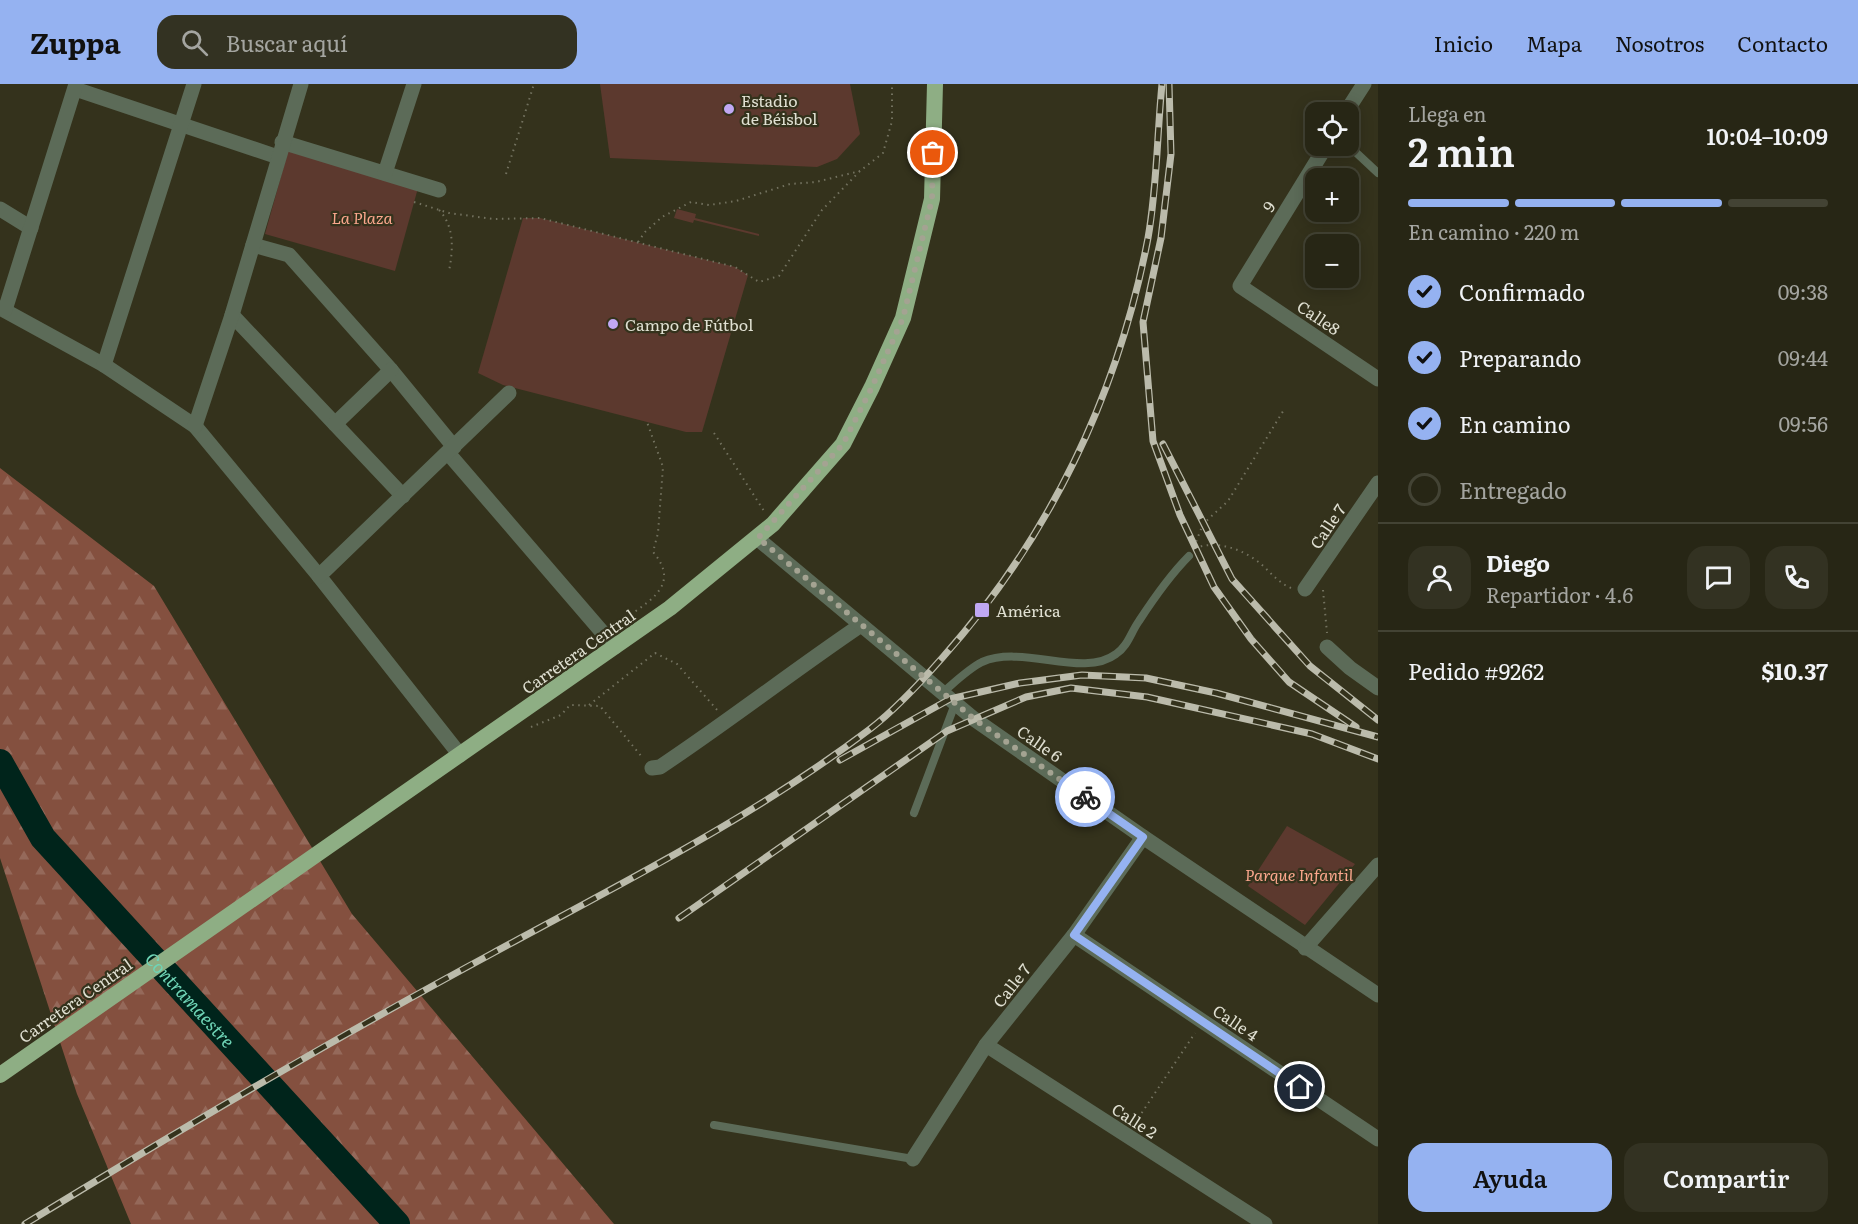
<!DOCTYPE html>
<html lang="es">
<meta charset="utf-8">
<style>
body{margin:0;font-family:Literata,serif;background:#333222;color:#f1f3f6;height:100vh;display:flex;flex-direction:column;font-size:22px;white-space:nowrap}
*{box-sizing:border-box;margin:0}
p{font-size:20px;color:#a4a5a0}
.icon{flex:none;width:33px;height:33px;fill:none;stroke:currentColor;stroke-width:2;stroke-linecap:round;stroke-linejoin:round}
.map{position:relative;flex:1;overflow:hidden}
.panel{display:flex;flex-direction:column;background:#272615;width:480px}
.panel>*{flex:none}
.buttons{position:absolute;left:1305px;top:18px;display:grid;gap:12px}
.buttons a{display:grid;place-items:center;width:54px;height:54px;border-radius:12px;background:#272615;box-shadow:0 3px 15px #0003,0 0 0 2px #434334;font-size:30px}
.pin{position:absolute;display:grid;place-items:center;width:51px;height:51px;color:#fff;margin:-26px;border:3px solid #fff;border-radius:50%;box-shadow:0 2px 6px #0007}
.courier{position:absolute;display:grid;place-items:center;width:60px;height:60px;margin:-30px;border:4px solid #95b2f1;border-radius:50%;background:#fff;color:#222;box-shadow:0 2px 8px #0007}
.head em{font-style:normal;font-weight:600}
.head div{display:flex;flex-direction:column-reverse}
.head{display:flex;align-items:center;justify-content:space-between;height:102px;padding:0 30px}
h1{font-size:39px;font-weight:600;line-height:45px}
.bar{display:grid;grid-template-columns:repeat(4,1fr);gap:9px 6px;align-content:center;height:72px;padding:0 30px}
.bar i{height:8px;border-radius:4px;background:#434334}
.bar .on{background:#95b2f1}
.bar p{grid-column:span 4}
.line{display:flex;align-items:center;gap:15px;padding:0 30px;border-top:2px solid #434334}
.line div{flex:1}
.round{display:grid;place-items:center;flex:none;width:63px;height:63px;border-radius:18px;background:#333222}
ol{padding:0 30px;list-style:none}
li{display:flex;align-items:center;gap:18px;height:66px}
li p{margin-inline-start:auto}
li .icon{padding:6px;border-radius:50%;background:#95b2f1;color:#111;stroke-width:4}
li:last-child{color:#a4a5a0}
li i{width:33px;height:33px;border:3px solid #434334;border-radius:50%}
.cta{display:flex;gap:12px;margin-top:auto;padding:12px 30px}
.cta a{flex:1;height:69px;border-radius:18px;background:#95b2f1;color:#111;font-size:24px;font-weight:600;line-height:69px;text-align:center}
.cta a+a{background:#333222;color:#f1f3f6}
header{display:flex;align-items:center;gap:36px;box-sizing:border-box;height:84px;padding:0 30px;background:#95b2f1;color:#111}
header strong{font-size:28px}
nav{display:flex;gap:33px;margin-inline-start:auto;font-size:21px}
.search{width:420px;height:54px;background:#333222;display:flex;align-items:center;gap:15px;box-sizing:border-box;padding:0 21px;border-radius:18px;color:#a4a5a0;font-size:22px}
main{display:flex;flex:1;min-height:0}
.map>svg:first-child{display:block}
.forest{fill:url(#forest-firs)}
.park{fill:#5c392e}
.lines{fill:none;stroke-linecap:round;stroke-linejoin:round}
.river{stroke:#00241b;stroke-width:26}
.path{stroke:#73725f;stroke-width:2;stroke-dasharray:1.5 4.5;stroke-linecap:butt}
.service{stroke:#5c6b58;stroke-width:8}
.minor{stroke:#5c6b58;stroke-width:15}
.tertiary{stroke:#5c6b58;stroke-width:15}
.trunk{stroke:#8eae84;stroke-width:16}
.rail-casing{stroke:#bbbbab;stroke-width:7}
.rail{stroke:#34321c;stroke-width:4.5;stroke-dasharray:14;stroke-linecap:butt}
.done{stroke:#a4a392;stroke-width:6;stroke-dasharray:0 10.8}
.route{stroke:#95b2f1;stroke-width:8}
.poi-dot{fill:#c0a8f3;stroke:#34321c;stroke-width:2}
.labels{text-anchor:middle;dominant-baseline:central;stroke-width:4.5;stroke-linejoin:round;paint-order:stroke}
.poi-label{font-size:16px;fill:#e0e0d2;stroke:#34321c;text-anchor:start}
.street-label{font-size:16px;fill:#e0e0d2;stroke:#34321c}
.park-label{font-size:16px;font-style:italic;fill:#fba78d;stroke:#34321c}
.water-label{font-size:18px;font-style:italic;fill:#6fd5b7;stroke:#34321c}
</style>
<header>
<strong>Zuppa</strong>
<div class="search"><svg class="icon" aria-label="search" viewBox="0 0 24 24"><circle cx="10" cy="10" r="6"/><path d="M15 15l6 6"/></svg>Buscar aquí</div>
<nav><a>Inicio</a><a>Mapa</a><a>Nosotros</a><a>Contacto</a></nav>
</header>
<main>
<div class="map">
<svg width="1378" height="1140" viewBox="0 0 1378 1140">
<defs>
<pattern id="forest-firs" width="22" height="20" patternUnits="userSpaceOnUse" patternTransform="scale(1.5)"><rect width="22" height="20" fill="#84503f"/><path d="M5 1l3.5 6h-7zM16 11l3.5 6h-7z" fill="#95695a"/></pattern>
</defs>
<rect width="100%" height="100%" fill="#34321c"/>
<polygon class="forest" points="0,384 154,502 352,830 614,1140 131,1140 77,1010 0,774"/>
<g class="park">
<polygon points="600,0 850,0 860,50 837,75 817,83 610,74"/>
<polygon points="288,67 418,104 395,187 265,150"/>
<polygon points="677,125 696,130 695,134 759,150 759,152 694,136 693,139 674,134"/>
<polygon points="523,134 540,134 735,183 748,191 702,348 686,348 503,301 478,289"/>
<polygon points="1287,742 1355,780 1305,841 1248,802"/>
</g>
<g class="lines">
<path class="river" id="s1" d="M0 678 43 754 397 1140"/>
<g class="path">
<polyline points="506,90 534,0"/>
<polyline points="414,118 449,129 493,135 540,134 735,183 759,198 779,192 822,126 860,87 883,69 892,37 892,0"/>
<path d="M439 126C455 143 453 166 449 187"/>
<polyline points="638,158 645,148 662,133 691,118 709,121 736,117 790,100 816,98 860,87"/>
<polyline points="714,349 764,427"/>
<polyline points="1194,463 1203,440 1228,417 1285,324"/>
<path d="M1195 464C1217 456 1243 465 1261 480 1271 489 1279 499 1291 504"/>
<polyline points="1323,506 1327,549"/>
<path d="M616 541C643 520 684 504 653 468L658 449 663 383 647 338"/>
<polyline points="589,621 655,569 677,580 718,627"/>
<polyline points="531,643 561,631 570,621 600,622 642,673"/>
<polyline points="1135,1039 1195,949"/>
</g>
<g class="service">
<polyline points="1348,61 1378,89"/>
<path d="M942 609C954 599 968 585 982 578 1023 560 1083 595 1116 570 1128 562 1131 548 1139 537 1154 514 1170 491 1189 472"/>
<polyline points="914,729 955,620"/>
<polyline points="714,1041 913,1075"/>
</g>
<g class="minor">
<polyline points="75,5 278,73"/>
<polyline points="1346,28 1364,0"/>
<polyline points="282,58 439,106"/>
<polyline points="1326,62 1240,202 1378,295"/>
<polyline points="385,89 414,0"/>
<polyline points="0,125 31,144"/>
<polyline points="253,161 289,171 391,286 454,363"/>
<polyline points="0,224 104,281 195,342 319,492 460,671"/>
<polyline points="5,226 76,0"/>
<polyline points="232,231 403,412"/>
<polyline points="104,281 194,0"/>
<polyline points="335,340 391,286"/>
<polyline points="195,342 232,231 301,0"/>
<polyline points="448,369 615,563"/>
<polyline points="319,492 509,309"/>
<polyline points="1305,505 1378,399"/>
<polyline points="1327,563 1350,584 1378,604"/>
<path d="M652 684 660 683C729 637 793 587 861 541"/>
<polyline points="1074,851 1378,1055"/>
<polyline points="986,961 1265,1140"/>
<polyline points="913,1075 986,961 1074,851 1143,753"/>
</g>
<g class="tertiary">
<polyline points="758,455 974,635 1143,753 1378,911"/>
<polyline points="1305,864 1378,781"/>
</g>
<polyline class="trunk" points="0,991 670,524 773,440 843,360 872,303 903,234 932,115 935,0"/>
<g class="rail-casing">
<g id="rail">
<polyline points="1169,0 1171,70 1161,154 1143,238 1153,357 1180,431 1214,503 1251,555 1289,598 1356,643"/>
<polyline points="1163,360 1232,495 1310,582 1378,636"/>
<polyline points="840,676 950,615 1020,599 1082,591 1146,594 1216,609 1378,653"/>
<polyline points="679,834 947,647 1026,613 1071,604 1147,613 1312,650 1378,675"/>
<path d="M25 1140C179 1046 335 954 493 869 620 800 754 733 870 645 896 625 921 598 943 573 1049 454 1118 311 1148 154 1157 104 1157 51 1162 0"/>
</g>
</g>
<use href="#rail" class="rail"/>
</g>
<g class="lines">
<polyline class="done" points="933,69 932,115 903,234 872,303 843,360 758,454 974,635 1085,713"/>
<polyline class="route" points="1085,713 1143,753 1074,851 1300,1003"/>
</g>
<g class="poi-dot">
<circle cx="729" cy="25" r="6"/>
<circle cx="613" cy="240" r="6"/>
<rect x="974" y="518" width="16" height="16" rx="3"/>
</g>
<g class="labels">
<g class="poi-label">
<text x="741" y="16">Estadio<tspan x="741" dy="18">de Béisbol</tspan></text>
<text x="625" y="240">Campo de Fútbol</text>
<text x="996" y="526">América</text>
</g>
<g class="street-label">
<text transform="translate(1268 122) rotate(-58)">9</text>
<text transform="translate(1319 233) rotate(34)">Calle8</text>
<text transform="translate(1327 442) rotate(-56)">Calle 7</text>
<text transform="translate(578 567) rotate(-35)">Carretera Central</text>
<text transform="translate(1040 659) rotate(35)">Calle 6</text>
<text transform="translate(1011 901) rotate(-52)">Calle 7</text>
<text transform="translate(75 916) rotate(-35)">Carretera Central</text>
<text transform="translate(1236 938) rotate(34)">Calle 4</text>
<text transform="translate(1135 1036) rotate(33)">Calle 2</text>
</g>
<g class="park-label">
<text x="362" y="133">La Plaza</text>
<text x="1299" y="790">Parque Infantil</text>
</g>
<g class="water-label">
<text stroke="none"><textPath href="#s1" startOffset="306">Contramaestre</textPath></text>
</g>
</g>
</svg>
<div class="buttons">
<a><svg class="icon" aria-label="locate" viewBox="0 0 24 24"><circle cx="12" cy="12" r="6"/><path d="M12 2v4M12 18v4M2 12h4M18 12h4"/></svg></a>
<a>+</a>
<a>−</a>
</div>
<div class="pin" style="left:933px;top:69px;background:#ea580c"><svg class="icon" aria-label="bag" viewBox="0 0 24 24"><path d="M5 8h14l-1 12H6zM9 8a3 3 0 0 1 6 0"/></svg></div>
<div class="pin" style="left:1300px;top:1003px;background:#1f2937"><svg class="icon" aria-label="home" viewBox="0 0 24 24"><path d="M3 11l9-7 9 7M6 9v11h12V9"/></svg></div>
<div class="courier" style="left:1085px;top:713px"><svg class="icon" aria-label="bike" viewBox="0 0 24 24"><circle cx="6" cy="16" r="4"/><circle cx="18" cy="16" r="4"/><path d="M6 16l4-8h5l3 8M10 8l3 8H6M13 5h3"/></svg></div>
</div>
<section class="panel">
<div class="head"><div><h1>2 min</h1><p>Llega en</p></div><em>10:04–10:09</em></div>
<div class="bar"><i class="on"></i><i class="on"></i><i class="on"></i><i></i><p>En camino · 220 m</p></div>
<ol>
<li><svg class="icon" aria-label="check" viewBox="0 0 24 24"><path d="M5 12l5 5 9-10"/></svg>Confirmado<p>09:38</p></li>
<li><svg class="icon" aria-label="check" viewBox="0 0 24 24"><path d="M5 12l5 5 9-10"/></svg>Preparando<p>09:44</p></li>
<li><svg class="icon" aria-label="check" viewBox="0 0 24 24"><path d="M5 12l5 5 9-10"/></svg>En camino<p>09:56</p></li>
<li><i></i>Entregado</li>
</ol>
<div class="line" style="height:108px"><a class="round"><svg class="icon" aria-label="person" viewBox="0 0 24 24"><circle cx="12" cy="8" r="4"/><path d="M4 21q1-7 8-7t8 7"/></svg></a><div><b>Diego</b><p>Repartidor · 4.6</p></div><a class="round"><svg class="icon" aria-label="chat" viewBox="0 0 24 24"><path d="M4 5h16v11H9l-5 4z"/></svg></a><a class="round"><svg class="icon" aria-label="phone" viewBox="0 0 24 24"><path d="M5 4h4l2 5-3 2q2 4 5 5l2-3 5 2v4C11 20 4 13 5 4z"/></svg></a></div>
<div class="line" style="height:78px"><div>Pedido #9262</div><b>$10.37</b></div>
<div class="cta"><a>Ayuda</a><a>Compartir</a></div>
</section>
</main>
